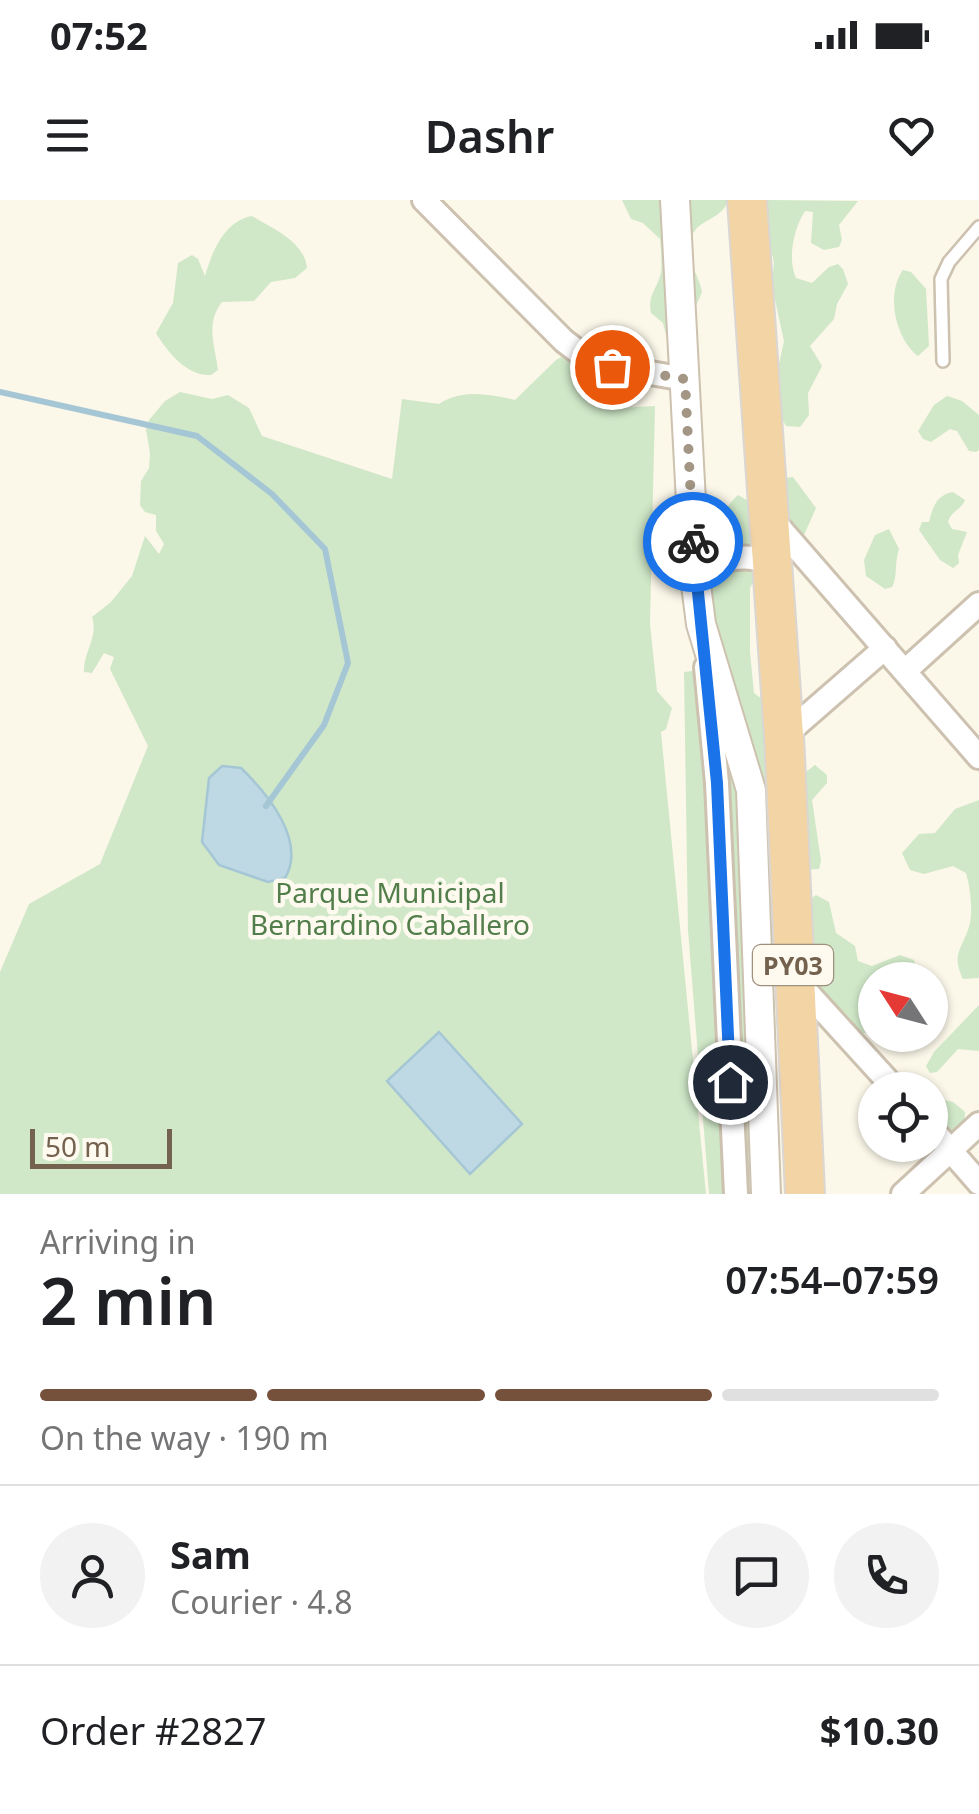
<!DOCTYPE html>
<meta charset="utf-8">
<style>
body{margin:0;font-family:"Noto Sans",sans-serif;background:#f2f2f2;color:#202124;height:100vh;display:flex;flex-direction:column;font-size:38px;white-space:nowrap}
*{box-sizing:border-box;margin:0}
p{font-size:32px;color:#757577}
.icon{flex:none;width:55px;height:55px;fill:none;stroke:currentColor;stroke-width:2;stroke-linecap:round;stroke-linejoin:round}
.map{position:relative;height:994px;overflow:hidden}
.details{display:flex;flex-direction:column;background:#fff;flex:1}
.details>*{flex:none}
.needle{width:65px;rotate:306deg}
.fabs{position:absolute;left:858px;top:762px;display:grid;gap:20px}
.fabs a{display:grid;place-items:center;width:90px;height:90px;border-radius:50%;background:#fff;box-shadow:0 2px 8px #0004;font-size:50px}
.scale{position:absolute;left:30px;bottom:25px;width:142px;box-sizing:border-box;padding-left:10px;border:5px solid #74624e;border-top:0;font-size:28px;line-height:35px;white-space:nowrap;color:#74624e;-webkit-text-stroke:8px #fefaef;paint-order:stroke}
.pin{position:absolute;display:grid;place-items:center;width:85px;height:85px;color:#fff;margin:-42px;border:5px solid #fff;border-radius:50%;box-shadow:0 2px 10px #0007}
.courier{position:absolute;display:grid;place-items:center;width:100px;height:100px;margin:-50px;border:8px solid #1a73e8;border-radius:50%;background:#fff;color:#222;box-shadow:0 2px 12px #0007}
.head em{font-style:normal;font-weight:600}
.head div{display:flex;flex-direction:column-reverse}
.head{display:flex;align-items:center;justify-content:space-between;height:170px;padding:0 40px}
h1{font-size:65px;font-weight:600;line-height:75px}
.bar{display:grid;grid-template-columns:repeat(4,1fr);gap:15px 10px;align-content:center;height:120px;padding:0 40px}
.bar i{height:12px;border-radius:8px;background:#e0e0e0}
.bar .selected{background:#75503b}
.bar p{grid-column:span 4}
.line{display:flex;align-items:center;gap:25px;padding:0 40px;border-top:2px solid #e0e0e0}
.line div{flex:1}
.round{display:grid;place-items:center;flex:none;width:105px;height:105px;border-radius:52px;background:#f2f2f2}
.status{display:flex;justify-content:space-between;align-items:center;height:70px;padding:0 50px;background:#fff;direction:ltr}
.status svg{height:28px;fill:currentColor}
header{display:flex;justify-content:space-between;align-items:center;height:130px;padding:0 40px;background:#fff;font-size:45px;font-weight:600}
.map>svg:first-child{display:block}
.green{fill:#d0e8c8}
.water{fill:#bed8e4;stroke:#a5c6d5;stroke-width:2.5}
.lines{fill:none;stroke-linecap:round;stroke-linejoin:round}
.stream{stroke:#a5c6d5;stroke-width:6}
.service-casing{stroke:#cdc1af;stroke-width:16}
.minor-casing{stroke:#cdc1af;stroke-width:28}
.tertiary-casing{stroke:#cdc1af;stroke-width:32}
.trunk-casing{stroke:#dbd6d1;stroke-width:42}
.service{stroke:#fff;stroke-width:11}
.minor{stroke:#fff;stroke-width:22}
.tertiary{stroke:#fff;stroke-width:28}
.trunk{stroke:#f3d4a5;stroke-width:38}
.done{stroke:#a39684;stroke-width:10;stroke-dasharray:0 18}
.route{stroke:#1a73e8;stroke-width:12}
.labels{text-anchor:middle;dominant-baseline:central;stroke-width:9;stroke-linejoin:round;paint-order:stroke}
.shield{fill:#fefaef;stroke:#9d907e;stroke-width:2.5}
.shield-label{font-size:25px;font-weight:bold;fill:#74624e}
.park-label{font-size:28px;fill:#517e4a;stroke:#fefaef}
</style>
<div class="status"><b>07:52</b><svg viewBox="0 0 49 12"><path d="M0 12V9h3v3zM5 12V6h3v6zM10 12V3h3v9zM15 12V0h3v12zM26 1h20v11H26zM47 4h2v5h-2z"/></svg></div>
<header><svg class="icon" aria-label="menu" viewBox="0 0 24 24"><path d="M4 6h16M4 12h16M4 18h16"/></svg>Dashr<svg class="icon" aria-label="heart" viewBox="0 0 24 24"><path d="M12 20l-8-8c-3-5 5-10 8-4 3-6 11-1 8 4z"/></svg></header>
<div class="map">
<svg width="979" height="994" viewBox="0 0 979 994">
<rect width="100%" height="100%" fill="#fbf7e9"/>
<g class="green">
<path d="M622 0H728C722 23 691 17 690 46 689 67 699 75 702 92 690 121 682 125 698 155L695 170 674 167 663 123 651 113C647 95 658 88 661 72 662 67 661 45 660 39L643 23 631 19Z"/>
<path d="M768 0 858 1 839 25 842 40 839 47 824 50 811 43 813 12 805 11C794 28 787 58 796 78L812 83 829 67 838 64 843 69 848 84 837 104 834 119 810 146 822 166 808 193 809 215 800 227 786 226 778 212 781 188 779 164 784 141 772 86 774 62 766 32 765 8Z"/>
<path d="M252 16C272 28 305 42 307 68L295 78 271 82 254 101 222 102C205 124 215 145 218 170L211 175C188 177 167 152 156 133L173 103 178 63 192 55 198 59 205 76C212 52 224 21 252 16Z"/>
<path d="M903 70 911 72 926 89 929 146 918 156C896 140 885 94 903 70Z"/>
<path d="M571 152C596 166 623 174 616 208L655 206 650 424 657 491 672 508 666 529 661 532 706 994H0V772L29 704 100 664 148 546 110 469 114 457 104 453 92 473 84 472C83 453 99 436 92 417L111 402 132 376 145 336 159 354 164 344 156 331V315L145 312 140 305 141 281 149 268 150 253 146 230 149 220 165 201 180 192 212 199 228 195 249 208 262 236 392 279 402 199 439 204C462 189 489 194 515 200L556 160Z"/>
<polygon points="947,196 962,201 979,215 979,250 976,252 969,251 957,231 950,229 931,242 923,239 918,231 934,205"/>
<polygon points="793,277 816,308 800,344 776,322 785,278"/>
<path d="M953 292 965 300C961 310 951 311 948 322L952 329 967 332 958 355 959 363 953 368 940 360 919 330 922 322H929C933 307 936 295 953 292Z"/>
<path d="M738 295 752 303 758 374 750 388V452L754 493 796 525 803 574 815 565 827 575V583L812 600 821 661 819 669 803 670 797 648 771 749 781 994H709L688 730 684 472 720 467 712 436 707 355 713 352C711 333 724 307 738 295Z"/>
<path d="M889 329 899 349C894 363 898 377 892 387L885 389 866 376 864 360 875 335Z"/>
<path d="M979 600V778L963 779C950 752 964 748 970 723 973 712 970 685 966 673L953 666 924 674 910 670 902 653 919 634 935 633 955 609Z"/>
<polygon points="816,695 829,702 836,733 855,746 858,761 872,766 900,755 914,760 918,780 875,780 875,827 871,833 856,833 821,793 817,777 809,775 803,704"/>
<polygon points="979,805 979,851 958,849 937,872 930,873 926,866 934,852"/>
<polygon points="930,897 953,902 965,912 963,942 923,955 910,945 930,945"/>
</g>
<g class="water">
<path d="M222 566 241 568C267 593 307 641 285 678L268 682 219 665 202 642 209 578Z"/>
<polygon points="439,832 522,924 470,974 387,881"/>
</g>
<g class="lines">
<polyline class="stream" points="0,192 197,236 272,294 325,349 348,463 324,525 266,606"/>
<g class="service-casing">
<polyline id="service" points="943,161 941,79 949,62 979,27"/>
</g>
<g class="minor-casing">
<g id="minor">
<polyline points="424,0 564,141 593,163 685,179"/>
<polyline points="771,318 979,557"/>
<path d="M695 377C713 358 745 353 769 362L778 355"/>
<polyline points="706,467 717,583 736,994"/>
<polyline points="905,471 979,404"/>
<polyline points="784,536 885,448"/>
<polyline points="794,778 896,890"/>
<polyline points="930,927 979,983"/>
<polyline points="903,994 979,924"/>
</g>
</g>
<g class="tertiary-casing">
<polyline id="tertiary" points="675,0 695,377 701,424 751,590 766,994"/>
</g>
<g class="trunk-casing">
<polyline id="trunk" points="747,0 784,536 805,994"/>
</g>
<use href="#service" class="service"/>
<use href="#minor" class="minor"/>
<use href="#tertiary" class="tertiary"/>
<use href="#trunk" class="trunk"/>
</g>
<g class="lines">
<polyline class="done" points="612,167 685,179 693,342"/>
<polyline class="route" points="693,342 717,583 730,882"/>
</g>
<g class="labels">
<rect class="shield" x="753" y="745" width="80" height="40" rx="8"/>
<g class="shield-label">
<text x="793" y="765">PY03</text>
</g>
<g class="park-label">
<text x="390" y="692">Parque Municipal<tspan x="390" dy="32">Bernardino Caballero</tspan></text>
</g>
</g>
</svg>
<div class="fabs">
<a><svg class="needle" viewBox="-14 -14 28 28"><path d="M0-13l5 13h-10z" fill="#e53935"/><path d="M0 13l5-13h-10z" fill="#757577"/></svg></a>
<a><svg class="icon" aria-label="locate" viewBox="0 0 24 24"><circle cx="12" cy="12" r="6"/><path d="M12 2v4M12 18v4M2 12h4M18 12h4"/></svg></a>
</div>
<div class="scale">50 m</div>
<div class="pin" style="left:612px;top:167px;background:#ea580c"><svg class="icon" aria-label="bag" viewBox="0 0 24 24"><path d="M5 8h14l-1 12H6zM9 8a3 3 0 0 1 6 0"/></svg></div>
<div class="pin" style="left:730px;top:882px;background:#1f2937"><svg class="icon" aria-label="home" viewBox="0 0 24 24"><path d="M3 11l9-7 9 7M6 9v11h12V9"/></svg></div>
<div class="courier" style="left:693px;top:342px"><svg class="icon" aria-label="bike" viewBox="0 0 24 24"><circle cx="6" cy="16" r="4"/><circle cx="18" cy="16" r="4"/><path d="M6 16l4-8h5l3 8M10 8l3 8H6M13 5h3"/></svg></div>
</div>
<section class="details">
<div class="head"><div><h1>2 min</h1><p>Arriving in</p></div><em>07:54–07:59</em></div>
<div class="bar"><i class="selected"></i><i class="selected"></i><i class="selected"></i><i></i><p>On the way · 190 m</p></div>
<div class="line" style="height:180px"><a class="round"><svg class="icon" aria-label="person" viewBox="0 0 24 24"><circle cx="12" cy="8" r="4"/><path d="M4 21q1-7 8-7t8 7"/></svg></a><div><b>Sam</b><p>Courier · 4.8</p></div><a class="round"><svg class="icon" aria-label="chat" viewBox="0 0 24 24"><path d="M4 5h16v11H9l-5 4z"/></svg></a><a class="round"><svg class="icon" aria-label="phone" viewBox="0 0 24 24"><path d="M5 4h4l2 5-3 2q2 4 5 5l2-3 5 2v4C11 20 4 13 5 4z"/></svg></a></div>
<div class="line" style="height:130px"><div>Order #2827</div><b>$10.30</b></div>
</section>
